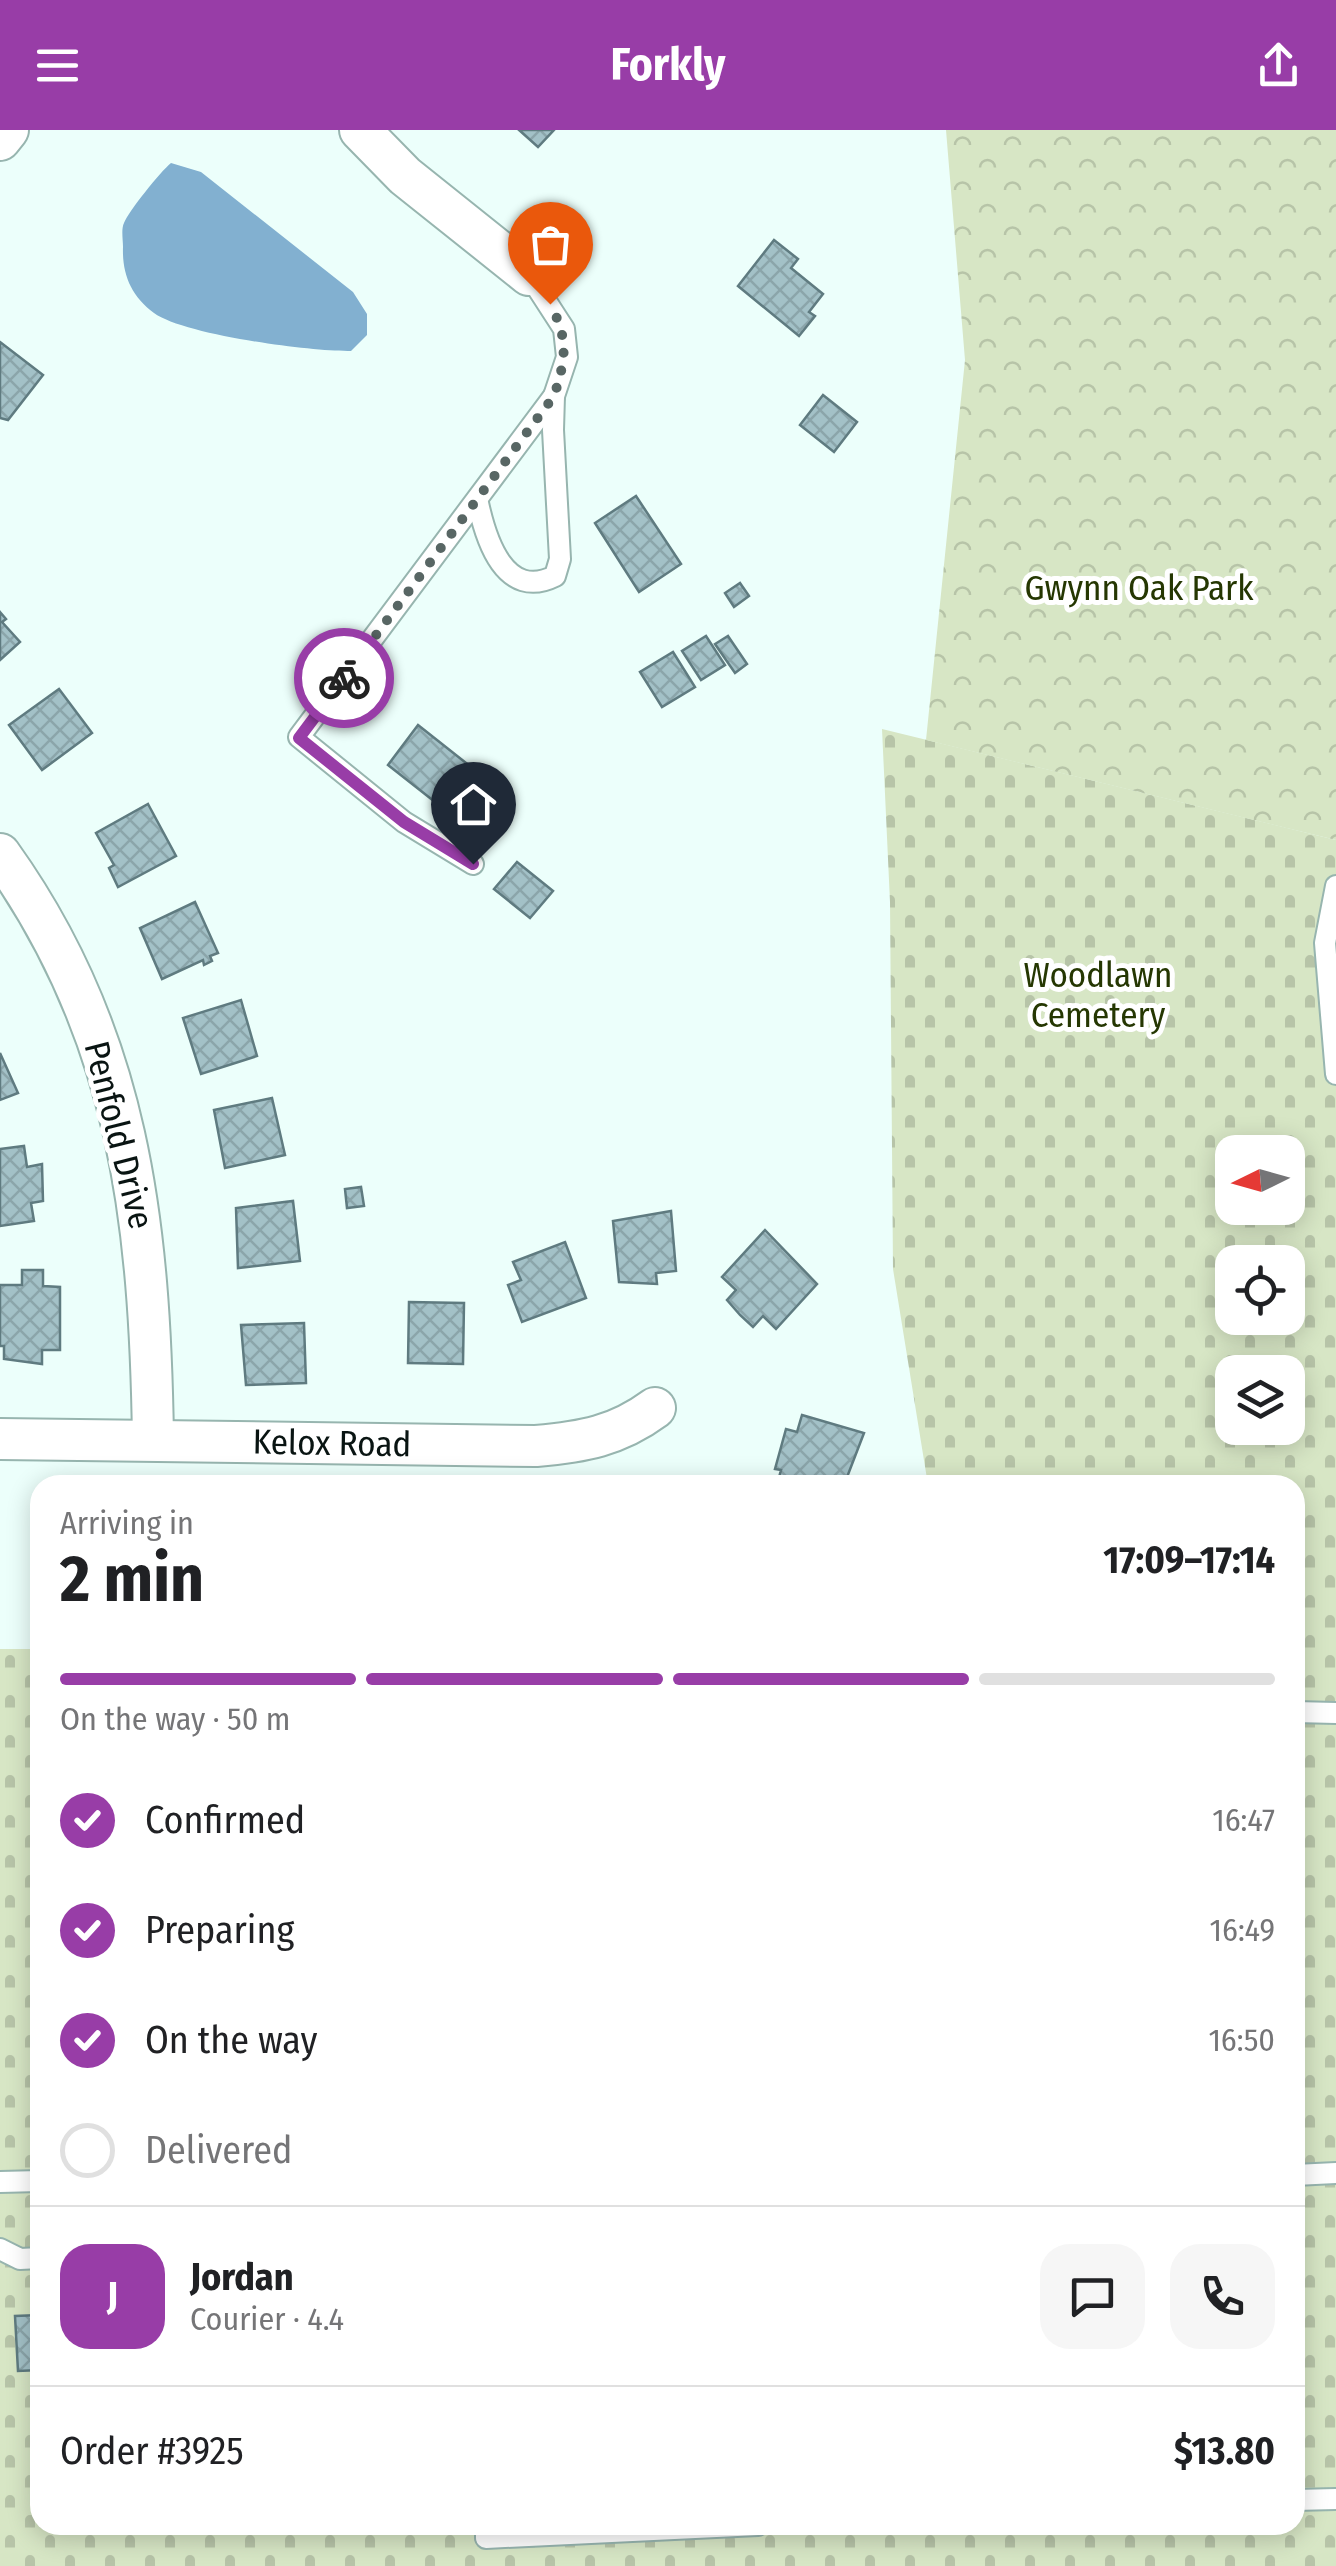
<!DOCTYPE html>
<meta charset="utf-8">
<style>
body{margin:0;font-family:"Fira Sans Condensed",sans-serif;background:#f6f6f6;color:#202124;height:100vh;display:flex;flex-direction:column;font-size:38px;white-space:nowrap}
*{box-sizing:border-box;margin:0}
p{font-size:32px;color:#757577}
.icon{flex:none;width:55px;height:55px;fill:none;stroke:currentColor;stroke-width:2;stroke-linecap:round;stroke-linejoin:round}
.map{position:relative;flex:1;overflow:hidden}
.sheet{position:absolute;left:30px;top:1345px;width:1275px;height:1060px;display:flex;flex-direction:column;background:#fff;border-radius:30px;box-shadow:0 5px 25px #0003}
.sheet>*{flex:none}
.needle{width:65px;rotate:265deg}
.controls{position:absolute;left:1215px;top:1005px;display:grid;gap:20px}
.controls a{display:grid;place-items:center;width:90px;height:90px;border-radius:20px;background:#fff;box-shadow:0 5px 25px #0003;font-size:50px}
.pin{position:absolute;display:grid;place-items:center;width:85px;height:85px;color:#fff;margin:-102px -42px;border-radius:50% 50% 50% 0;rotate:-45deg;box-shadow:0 0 10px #0007}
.pin .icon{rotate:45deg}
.courier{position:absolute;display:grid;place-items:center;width:100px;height:100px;margin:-50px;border:8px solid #983da7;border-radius:50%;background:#fff;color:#222;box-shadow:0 2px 12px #0007}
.summary em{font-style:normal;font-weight:700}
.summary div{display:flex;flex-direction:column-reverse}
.summary{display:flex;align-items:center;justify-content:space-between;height:170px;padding:0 30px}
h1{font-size:65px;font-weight:700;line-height:75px}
.bar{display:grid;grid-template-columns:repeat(4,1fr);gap:15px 10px;align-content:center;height:120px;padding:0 30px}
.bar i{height:12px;border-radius:8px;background:#e0e0e0}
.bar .on{background:#983da7}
.bar p{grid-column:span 4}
.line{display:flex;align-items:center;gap:25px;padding:0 30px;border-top:2px solid #e0e0e0}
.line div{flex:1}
.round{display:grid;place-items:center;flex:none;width:105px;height:105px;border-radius:30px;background:#f6f6f6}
ol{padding:0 30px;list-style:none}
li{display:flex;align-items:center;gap:30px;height:110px}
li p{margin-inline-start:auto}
li .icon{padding:10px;border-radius:50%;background:#983da7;color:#fff;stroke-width:4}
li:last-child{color:#757577}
li i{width:55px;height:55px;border:5px solid #e0e0e0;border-radius:50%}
header{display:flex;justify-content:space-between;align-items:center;height:130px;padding:0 30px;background:#983da7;color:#fff;font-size:45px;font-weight:700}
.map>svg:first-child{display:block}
.cemetery{fill:url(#cemetery-stones);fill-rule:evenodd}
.park{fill:url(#park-crowns)}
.water{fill:#82b0d0}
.building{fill:url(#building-cross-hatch);stroke:#5f7b80;stroke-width:2.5}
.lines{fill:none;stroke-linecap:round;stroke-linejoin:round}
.service-casing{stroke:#97b5af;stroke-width:24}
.minor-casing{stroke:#97b5af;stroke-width:44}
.service{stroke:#fff;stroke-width:20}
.minor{stroke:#fff;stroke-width:40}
.done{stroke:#586664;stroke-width:10;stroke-dasharray:0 18}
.route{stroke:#983da7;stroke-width:12}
.labels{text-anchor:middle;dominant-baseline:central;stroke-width:10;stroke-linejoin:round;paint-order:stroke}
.park-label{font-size:35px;fill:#253702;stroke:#fff}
.street-label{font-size:35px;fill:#091412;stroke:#fff}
</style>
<header><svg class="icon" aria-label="menu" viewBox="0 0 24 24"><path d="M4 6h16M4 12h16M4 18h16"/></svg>Forkly<svg class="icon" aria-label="share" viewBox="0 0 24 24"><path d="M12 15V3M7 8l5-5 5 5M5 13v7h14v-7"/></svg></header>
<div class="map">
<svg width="1336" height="2436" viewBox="0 0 1336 2436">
<defs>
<pattern id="cemetery-stones" width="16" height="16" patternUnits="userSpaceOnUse" patternTransform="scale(2.5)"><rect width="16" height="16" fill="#d7e6c5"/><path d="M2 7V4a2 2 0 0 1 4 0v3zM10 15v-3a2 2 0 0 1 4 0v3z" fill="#b7c4a8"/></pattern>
<pattern id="park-crowns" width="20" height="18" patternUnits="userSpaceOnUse" patternTransform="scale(2.5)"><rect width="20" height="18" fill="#d7e6c5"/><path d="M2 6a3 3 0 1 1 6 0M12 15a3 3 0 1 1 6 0" fill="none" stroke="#b7c4a8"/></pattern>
<pattern id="building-cross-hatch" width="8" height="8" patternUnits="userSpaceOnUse" patternTransform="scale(2.5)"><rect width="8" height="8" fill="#a3c1c7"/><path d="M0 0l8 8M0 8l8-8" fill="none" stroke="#8ba5aa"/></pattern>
</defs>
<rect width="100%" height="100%" fill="#ecfffb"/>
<path class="cemetery" d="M882 599 1336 710V2436H0V1519H40V2395H1295V1355H928L893 1139 890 772ZM1232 1022H1288V1078H1232ZM1232 1132H1288V1188H1232ZM1232 1242H1288V1298H1232Z"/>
<polygon class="park" points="946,0 1336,0 1336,710 926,610 965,230"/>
<path class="water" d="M171 33 201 42 353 162 367 184V205L351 221C313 222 184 205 154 183 131 166 122 144 123 117 123 110 121 99 124 93 129 81 160 42 171 33Z"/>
<g class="building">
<polygon points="519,0 554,0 538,17"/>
<polygon points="774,110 798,129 791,138 823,164 809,182 815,186 799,206 738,156"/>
<polygon points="0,212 43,245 8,290 0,288"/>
<polygon points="823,265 857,292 834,322 800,295"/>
<polygon points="636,366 681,434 639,462 595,393"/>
<polygon points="740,453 749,466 734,477 725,463"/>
<polygon points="0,482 6,489 2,492 20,512 0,530"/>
<polygon points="706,506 725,535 701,550 682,521"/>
<polygon points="728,506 747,534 735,543 715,514"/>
<polygon points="673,522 695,557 662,577 640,542"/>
<polygon points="59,559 92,603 42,640 9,595"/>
<polygon points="418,595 480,644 449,683 388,635"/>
<polygon points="148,674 176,726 118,757 109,738 114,735 96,703"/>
<polygon points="517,732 553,761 530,788 494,759"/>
<polygon points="195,772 218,823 210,826 212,831 204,835 203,830 162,849 140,798"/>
<polygon points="241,870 257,926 201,944 183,888"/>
<polygon points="0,923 18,963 0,970"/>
<polygon points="272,968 285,1025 225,1038 214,980"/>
<polygon points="24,1016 27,1037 42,1034 43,1071 31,1073 34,1091 0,1096 0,1019"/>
<polygon points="361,1057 364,1076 347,1078 345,1059"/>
<polygon points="293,1071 300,1131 238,1138 236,1078"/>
<polygon points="671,1081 676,1141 656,1143 657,1154 619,1152 613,1091"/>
<polygon points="765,1100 817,1154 776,1199 763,1186 753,1197 740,1185 727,1170 736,1160 722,1147"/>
<polygon points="565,1112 586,1168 522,1192 508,1155 521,1150 513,1132"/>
<polygon points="22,1140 43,1140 43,1156 60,1157 60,1220 42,1220 42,1234 4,1229 4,1216 0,1216 0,1155 22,1155"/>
<polygon points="409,1172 464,1173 463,1234 408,1233"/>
<polygon points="304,1193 306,1253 246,1255 241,1195"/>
<polygon points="802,1285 864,1303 844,1355 777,1355 781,1340 775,1339 786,1299 797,1302"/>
<polygon points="34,1411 40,1411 40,1474 33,1474"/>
<polygon points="40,2185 40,2240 18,2241 15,2186"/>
</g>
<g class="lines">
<g class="service-casing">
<g id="service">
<path d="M478 373C486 410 505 471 555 446L560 429 553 300 554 266 567 227 564 199 529 145"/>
<polyline points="473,734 404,692 299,607 554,266"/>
<polyline points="1336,756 1325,813 1336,944"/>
<polyline points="1295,1582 1336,1583"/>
<polyline points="1295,2045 1336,2043"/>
<polyline points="0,2052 40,2051"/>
<polyline points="0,2119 20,2129 40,2128"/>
<polyline points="1295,2370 1336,2369"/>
<polyline points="486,2395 486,2408 758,2395"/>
</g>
</g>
<g class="minor-casing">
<g id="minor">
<polyline points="360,0 405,46 529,145"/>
<polyline points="0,10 8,0"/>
<path d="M0 724C130 905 150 1095 153 1310"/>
<path d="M0 1309 536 1316C583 1312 617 1306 655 1278"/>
</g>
</g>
<use href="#service" class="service"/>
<use href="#minor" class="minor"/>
</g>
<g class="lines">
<path class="done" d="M344 548 554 266C566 229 569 209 550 174"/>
<polyline class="route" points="344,548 299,608 404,692 473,734"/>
</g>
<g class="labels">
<g class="park-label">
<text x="1139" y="458">Gwynn Oak Park</text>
<text x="1098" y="845">Woodlawn<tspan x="1098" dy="40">Cemetery</tspan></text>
</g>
<g class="street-label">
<text transform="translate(119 1005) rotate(76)">Penfold Drive</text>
<text transform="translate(332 1313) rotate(1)">Kelox Road</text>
</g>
</g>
</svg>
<div class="controls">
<a><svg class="needle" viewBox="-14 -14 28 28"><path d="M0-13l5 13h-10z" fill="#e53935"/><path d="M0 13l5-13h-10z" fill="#757577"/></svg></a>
<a><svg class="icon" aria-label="locate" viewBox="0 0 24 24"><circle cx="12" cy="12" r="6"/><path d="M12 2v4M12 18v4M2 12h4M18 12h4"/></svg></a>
<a><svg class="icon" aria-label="layers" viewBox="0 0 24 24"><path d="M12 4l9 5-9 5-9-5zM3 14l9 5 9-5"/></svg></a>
</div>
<div class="pin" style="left:550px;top:174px;background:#ea580c"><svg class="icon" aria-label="bag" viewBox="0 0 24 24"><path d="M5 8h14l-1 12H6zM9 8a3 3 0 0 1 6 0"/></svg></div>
<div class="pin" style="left:473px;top:734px;background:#1f2937"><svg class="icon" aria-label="home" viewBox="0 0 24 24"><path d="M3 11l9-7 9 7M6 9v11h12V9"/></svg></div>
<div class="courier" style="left:344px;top:548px"><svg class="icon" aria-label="bike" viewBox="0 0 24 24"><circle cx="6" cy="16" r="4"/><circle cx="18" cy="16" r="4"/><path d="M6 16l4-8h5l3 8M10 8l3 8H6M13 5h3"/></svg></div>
<section class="sheet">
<div class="summary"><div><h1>2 min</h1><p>Arriving in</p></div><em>17:09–17:14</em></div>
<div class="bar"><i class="on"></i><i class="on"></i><i class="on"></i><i></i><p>On the way · 50 m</p></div>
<ol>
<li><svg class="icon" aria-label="check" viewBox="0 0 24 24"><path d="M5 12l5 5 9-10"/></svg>Confirmed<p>16:47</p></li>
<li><svg class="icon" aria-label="check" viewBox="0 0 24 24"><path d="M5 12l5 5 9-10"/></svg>Preparing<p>16:49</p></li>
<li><svg class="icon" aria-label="check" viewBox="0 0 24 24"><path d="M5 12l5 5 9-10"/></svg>On the way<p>16:50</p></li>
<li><i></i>Delivered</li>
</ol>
<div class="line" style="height:180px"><b class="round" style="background:#983da7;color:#fff">J</b><div><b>Jordan</b><p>Courier · 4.4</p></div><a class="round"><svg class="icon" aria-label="chat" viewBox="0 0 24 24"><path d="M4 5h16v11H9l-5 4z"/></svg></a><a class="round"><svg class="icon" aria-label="phone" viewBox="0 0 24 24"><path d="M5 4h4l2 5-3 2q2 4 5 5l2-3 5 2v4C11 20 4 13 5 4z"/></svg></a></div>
<div class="line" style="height:130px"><div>Order #3925</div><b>$13.80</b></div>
</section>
</div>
